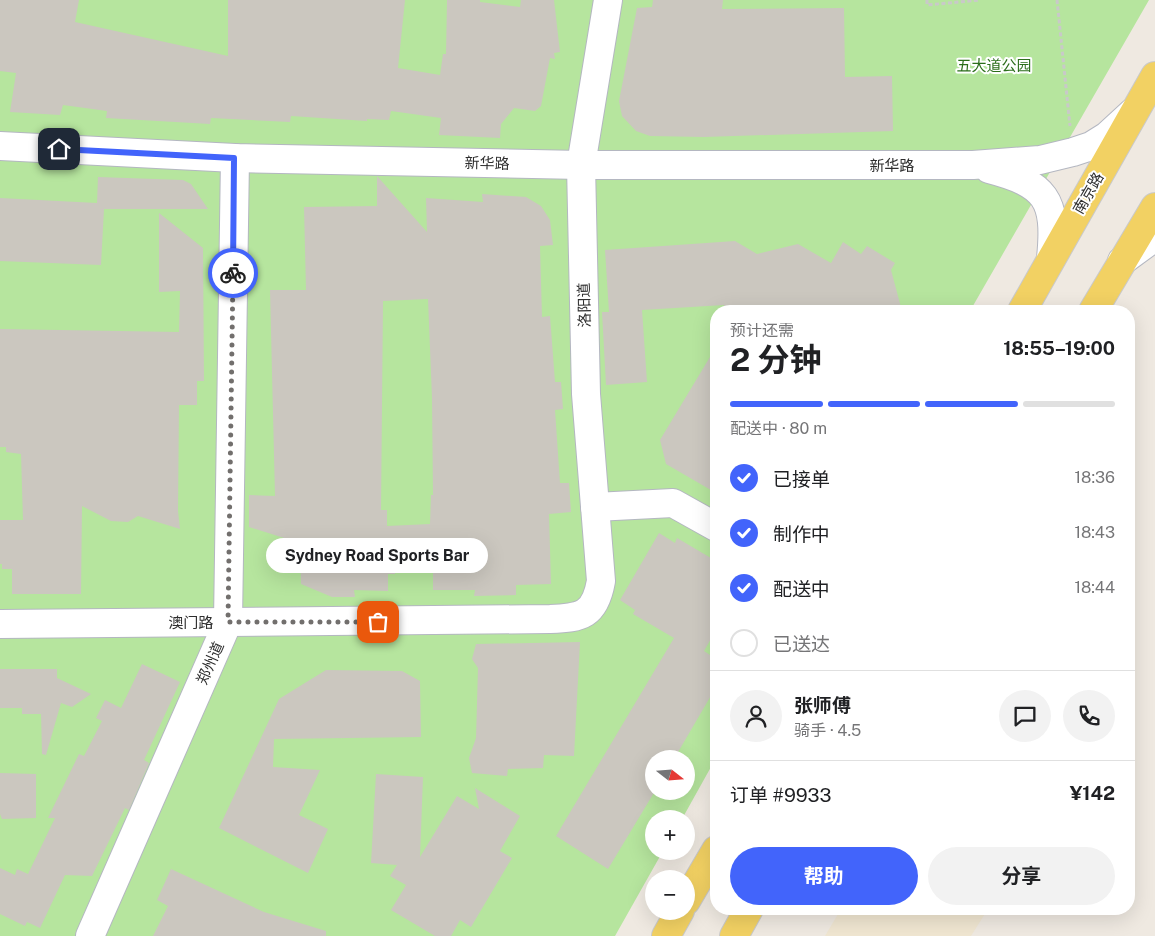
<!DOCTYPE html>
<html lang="zh">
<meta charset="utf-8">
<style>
body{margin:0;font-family:"Public Sans","Noto Sans SC",sans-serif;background:#f2f2f2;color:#202124;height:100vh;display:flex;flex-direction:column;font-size:19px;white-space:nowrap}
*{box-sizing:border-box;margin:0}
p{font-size:16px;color:#757577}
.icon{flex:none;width:28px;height:28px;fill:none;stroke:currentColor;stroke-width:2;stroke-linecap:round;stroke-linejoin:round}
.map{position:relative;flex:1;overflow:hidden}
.sheet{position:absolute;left:710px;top:305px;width:425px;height:610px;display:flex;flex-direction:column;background:#fff;border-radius:20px;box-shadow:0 5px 20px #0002}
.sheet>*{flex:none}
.needle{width:32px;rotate:107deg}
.buttons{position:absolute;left:645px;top:750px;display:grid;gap:10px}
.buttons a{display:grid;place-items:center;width:50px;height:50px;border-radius:50%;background:#fff;box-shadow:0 5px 20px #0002;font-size:25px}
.pin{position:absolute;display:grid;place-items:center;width:42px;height:42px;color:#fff;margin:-21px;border-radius:10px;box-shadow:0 2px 8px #0006}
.courier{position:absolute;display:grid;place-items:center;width:50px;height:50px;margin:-25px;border:4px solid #4264fb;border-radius:50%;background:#fff;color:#222;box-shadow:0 1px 6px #0007}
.bubble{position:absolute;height:35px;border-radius:18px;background:#fff;box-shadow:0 5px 20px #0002;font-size:16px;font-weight:700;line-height:35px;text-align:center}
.summary em{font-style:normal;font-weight:700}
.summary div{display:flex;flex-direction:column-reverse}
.summary{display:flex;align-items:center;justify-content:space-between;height:85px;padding:0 20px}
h1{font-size:32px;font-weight:700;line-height:38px}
.bar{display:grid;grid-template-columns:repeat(4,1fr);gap:8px 5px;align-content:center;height:60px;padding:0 20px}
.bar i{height:6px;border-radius:4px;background:#e0e0e0}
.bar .on{background:#4264fb}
.bar p{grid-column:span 4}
.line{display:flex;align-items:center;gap:12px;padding:0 20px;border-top:1px solid #e0e0e0}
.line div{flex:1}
.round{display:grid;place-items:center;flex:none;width:52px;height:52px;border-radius:26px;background:#f2f2f2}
ol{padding:0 20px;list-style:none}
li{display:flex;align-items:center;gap:15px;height:55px}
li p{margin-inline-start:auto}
li .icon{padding:5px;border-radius:50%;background:#4264fb;color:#fff;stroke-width:4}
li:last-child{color:#757577}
li i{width:28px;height:28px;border:2px solid #e0e0e0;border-radius:50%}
.primary-button{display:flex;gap:10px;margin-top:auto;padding:10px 20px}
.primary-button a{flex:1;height:58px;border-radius:30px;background:#4264fb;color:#fff;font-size:20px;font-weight:700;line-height:58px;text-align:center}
.primary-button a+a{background:#f2f2f2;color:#202124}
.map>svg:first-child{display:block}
.education{fill:#f0e6d1}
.green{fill:#b6e59e;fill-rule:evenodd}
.building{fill:#cbc7bf;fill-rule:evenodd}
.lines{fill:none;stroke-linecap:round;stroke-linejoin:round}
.street-casing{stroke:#b4b7c1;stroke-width:30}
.secondary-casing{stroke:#b4b7c1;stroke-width:30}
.primary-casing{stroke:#c9c9c9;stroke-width:30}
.path{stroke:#c9c9c9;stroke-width:3;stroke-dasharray:4 2.5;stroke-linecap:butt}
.street{stroke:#fff;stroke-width:28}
.secondary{stroke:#fff;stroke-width:28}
.primary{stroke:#f2d163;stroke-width:28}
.done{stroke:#726f6d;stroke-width:5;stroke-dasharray:0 9}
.route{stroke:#4264fb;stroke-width:6}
.labels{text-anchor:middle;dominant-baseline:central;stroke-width:4;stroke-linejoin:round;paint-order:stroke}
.park-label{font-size:15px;fill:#2c6e1b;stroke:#fff}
.street-label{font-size:15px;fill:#2e2e2e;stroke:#fff}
</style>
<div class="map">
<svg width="1155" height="936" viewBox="0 0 1155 936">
<rect width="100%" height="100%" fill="#efe9e1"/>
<polygon class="education" points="841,909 988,909 971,936 825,936"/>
<path class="green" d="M0 0H1149L970 311H716V758L682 819H654V851H663L615 936H0ZM654 759H686V791H654Z"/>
<g class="building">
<polygon points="0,0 79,0 75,22 228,56 228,0 405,0 398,68 440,75 443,54 446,54 447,0 480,0 480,2 520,7 521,0 554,0 560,52 554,53 555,59 550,58 541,106 535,111 514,108 501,124 500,138 439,135 441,118 391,111 389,120 367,119 367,121 291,116 290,122 211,118 210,124 106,118 107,111 63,105 60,115 10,112 16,73 0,71"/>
<polygon points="653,0 723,0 722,9 844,8 845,77 892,76 893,131 704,137 650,136 636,131 622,116 619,101 637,8 652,7"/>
<path d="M377 176 427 232 426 198 483 202 482 194 526 197 541 206 550 220 553 245 540 246 542 317 550 316 555 382H561L563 409 555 410 560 483H569L571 512 549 514 551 584 516 585V595L474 596 475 590H433V571L395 570V574H388V591L354 590 355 597H332L301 584 300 543 249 527V495L275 496 270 290H306L304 207 377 206ZM428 299 432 398 433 495H431L430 524 387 526V510H381L383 301Z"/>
<polygon points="98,177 183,180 191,184 208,209 104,209 101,265 0,261 0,198 97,203"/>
<polygon points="159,213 203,248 204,381 197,381 197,405 179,405 178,511 180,529 138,516 128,522 111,521 82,506 81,594 12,594 12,569 2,569 2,564 0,564 0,520 23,520 21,454 6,452 6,447 0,447 0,329 179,332 180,291 159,292"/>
<polygon points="735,241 757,254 798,244 831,263 843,242 861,254 867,246 895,263 891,270 902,311 725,311 724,305 642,310 647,382 606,385 602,312 609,312 605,250"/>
<polygon points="716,347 716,493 666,464 660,440"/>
<polygon points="659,533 675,543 677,538 716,561 716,630 704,651 716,659 716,687 674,759 654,759 655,791 608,869 556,836 674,638 633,614 635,610 620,600"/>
<polygon points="580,642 574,756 544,755 543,768 508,769 507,776 472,773 469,758 476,738 478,668 472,659 476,644"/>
<polygon points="142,664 180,682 144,760 149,763 129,810 125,808 92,876 65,875 40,928 27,922 25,926 0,914 0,868 15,875 17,869 28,874 55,818 48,818 79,754 84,756 102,721 96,718 105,700 121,708"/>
<polygon points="0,669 57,669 57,678 91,694 72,707 61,703 46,755 42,754 41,714 22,714 22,708 0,708"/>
<polygon points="326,670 402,671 420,681 421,737 274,739 273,767 320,770 299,815 328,829 308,873 219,828 279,699"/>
<polygon points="0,773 36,774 36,818 2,819 0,814"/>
<polygon points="376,774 423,777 420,857 457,796 479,809 475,788 520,816 500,851 512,858 471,927 460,920 451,936 435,936 391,910 406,885 390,876 397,865 371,863"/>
<polygon points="171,869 264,912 326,931 326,936 153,936 168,906 157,900"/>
</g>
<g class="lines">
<g class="street-casing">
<g id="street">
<polyline points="595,507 673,503 716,527"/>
<path d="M0 624 550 619C582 618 595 615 601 581L586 394 581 165"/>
<polyline points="90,936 228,622 235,158"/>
</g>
</g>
<g class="secondary-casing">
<g id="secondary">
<polyline points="0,146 235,158 581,165 973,165 1040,160 1073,152 1091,146 1107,136 1132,113"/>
<polyline points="581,165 608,0"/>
<path d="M989 169C1046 184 1057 199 1051 258"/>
<polyline points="1122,261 1155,237"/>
</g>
</g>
<g class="primary-casing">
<g id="primary">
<polyline points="1022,311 1155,76"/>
<polyline points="1093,311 1155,207"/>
<polyline points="686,901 716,850"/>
<polyline points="666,936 680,911"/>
<polyline points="734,936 749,909"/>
</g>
</g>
<g class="path">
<polyline points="927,0 927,5 980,0"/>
<polyline points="1057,0 1070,126"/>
</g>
<use href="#street" class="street"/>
<use href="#secondary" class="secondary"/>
<use href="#primary" class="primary"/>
</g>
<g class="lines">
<polyline class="done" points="233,273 228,622 378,622"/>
<polyline class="route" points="59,149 234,158 233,273"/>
</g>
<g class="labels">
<g class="park-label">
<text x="994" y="65">五大道公园</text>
</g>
<g class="street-label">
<text transform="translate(487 163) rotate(1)">新华路</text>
<text x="892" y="165">新华路</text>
<text transform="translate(1088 193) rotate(-60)">南京路</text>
<text transform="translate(584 305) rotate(-91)">洛阳道</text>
<text x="191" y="622">澳门路</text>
<text transform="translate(210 663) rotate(-66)">郑州道</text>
</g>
</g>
</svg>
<div class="buttons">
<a><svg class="needle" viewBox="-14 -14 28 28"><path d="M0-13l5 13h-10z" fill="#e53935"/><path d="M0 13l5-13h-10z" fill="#757577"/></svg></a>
<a>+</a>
<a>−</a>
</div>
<div class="pin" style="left:378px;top:622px;background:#ea580c"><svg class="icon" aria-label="bag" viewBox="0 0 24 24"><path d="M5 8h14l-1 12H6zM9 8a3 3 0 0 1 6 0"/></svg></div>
<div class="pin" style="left:59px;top:149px;background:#1f2937"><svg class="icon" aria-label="home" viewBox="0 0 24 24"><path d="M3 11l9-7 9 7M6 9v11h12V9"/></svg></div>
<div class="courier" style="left:233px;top:273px"><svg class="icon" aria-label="bike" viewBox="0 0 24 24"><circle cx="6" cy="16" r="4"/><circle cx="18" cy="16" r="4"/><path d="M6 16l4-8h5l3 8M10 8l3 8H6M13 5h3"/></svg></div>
<div class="bubble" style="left:266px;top:538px;width:222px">Sydney Road Sports Bar</div>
<section class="sheet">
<div class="summary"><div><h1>2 分钟</h1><p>预计还需</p></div><em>18:55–19:00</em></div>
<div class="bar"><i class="on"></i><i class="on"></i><i class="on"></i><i></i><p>配送中 · 80 m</p></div>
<ol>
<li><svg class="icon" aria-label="check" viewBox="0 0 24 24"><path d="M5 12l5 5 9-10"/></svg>已接单<p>18:36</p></li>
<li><svg class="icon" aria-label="check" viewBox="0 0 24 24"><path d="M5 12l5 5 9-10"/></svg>制作中<p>18:43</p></li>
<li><svg class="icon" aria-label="check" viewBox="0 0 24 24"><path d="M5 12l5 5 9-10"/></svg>配送中<p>18:44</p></li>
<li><i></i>已送达</li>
</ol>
<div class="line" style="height:90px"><a class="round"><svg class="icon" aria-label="person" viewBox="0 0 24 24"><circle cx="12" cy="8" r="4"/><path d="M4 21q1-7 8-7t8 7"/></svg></a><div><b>张师傅</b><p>骑手 · 4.5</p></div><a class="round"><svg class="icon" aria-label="chat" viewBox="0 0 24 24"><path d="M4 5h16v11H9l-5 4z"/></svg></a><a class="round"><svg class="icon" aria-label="phone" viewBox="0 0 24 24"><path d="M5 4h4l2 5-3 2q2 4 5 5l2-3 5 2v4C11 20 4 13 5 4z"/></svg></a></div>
<div class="line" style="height:65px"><div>订单 #9933</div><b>¥142</b></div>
<div class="primary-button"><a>帮助</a><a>分享</a></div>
</section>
</div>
